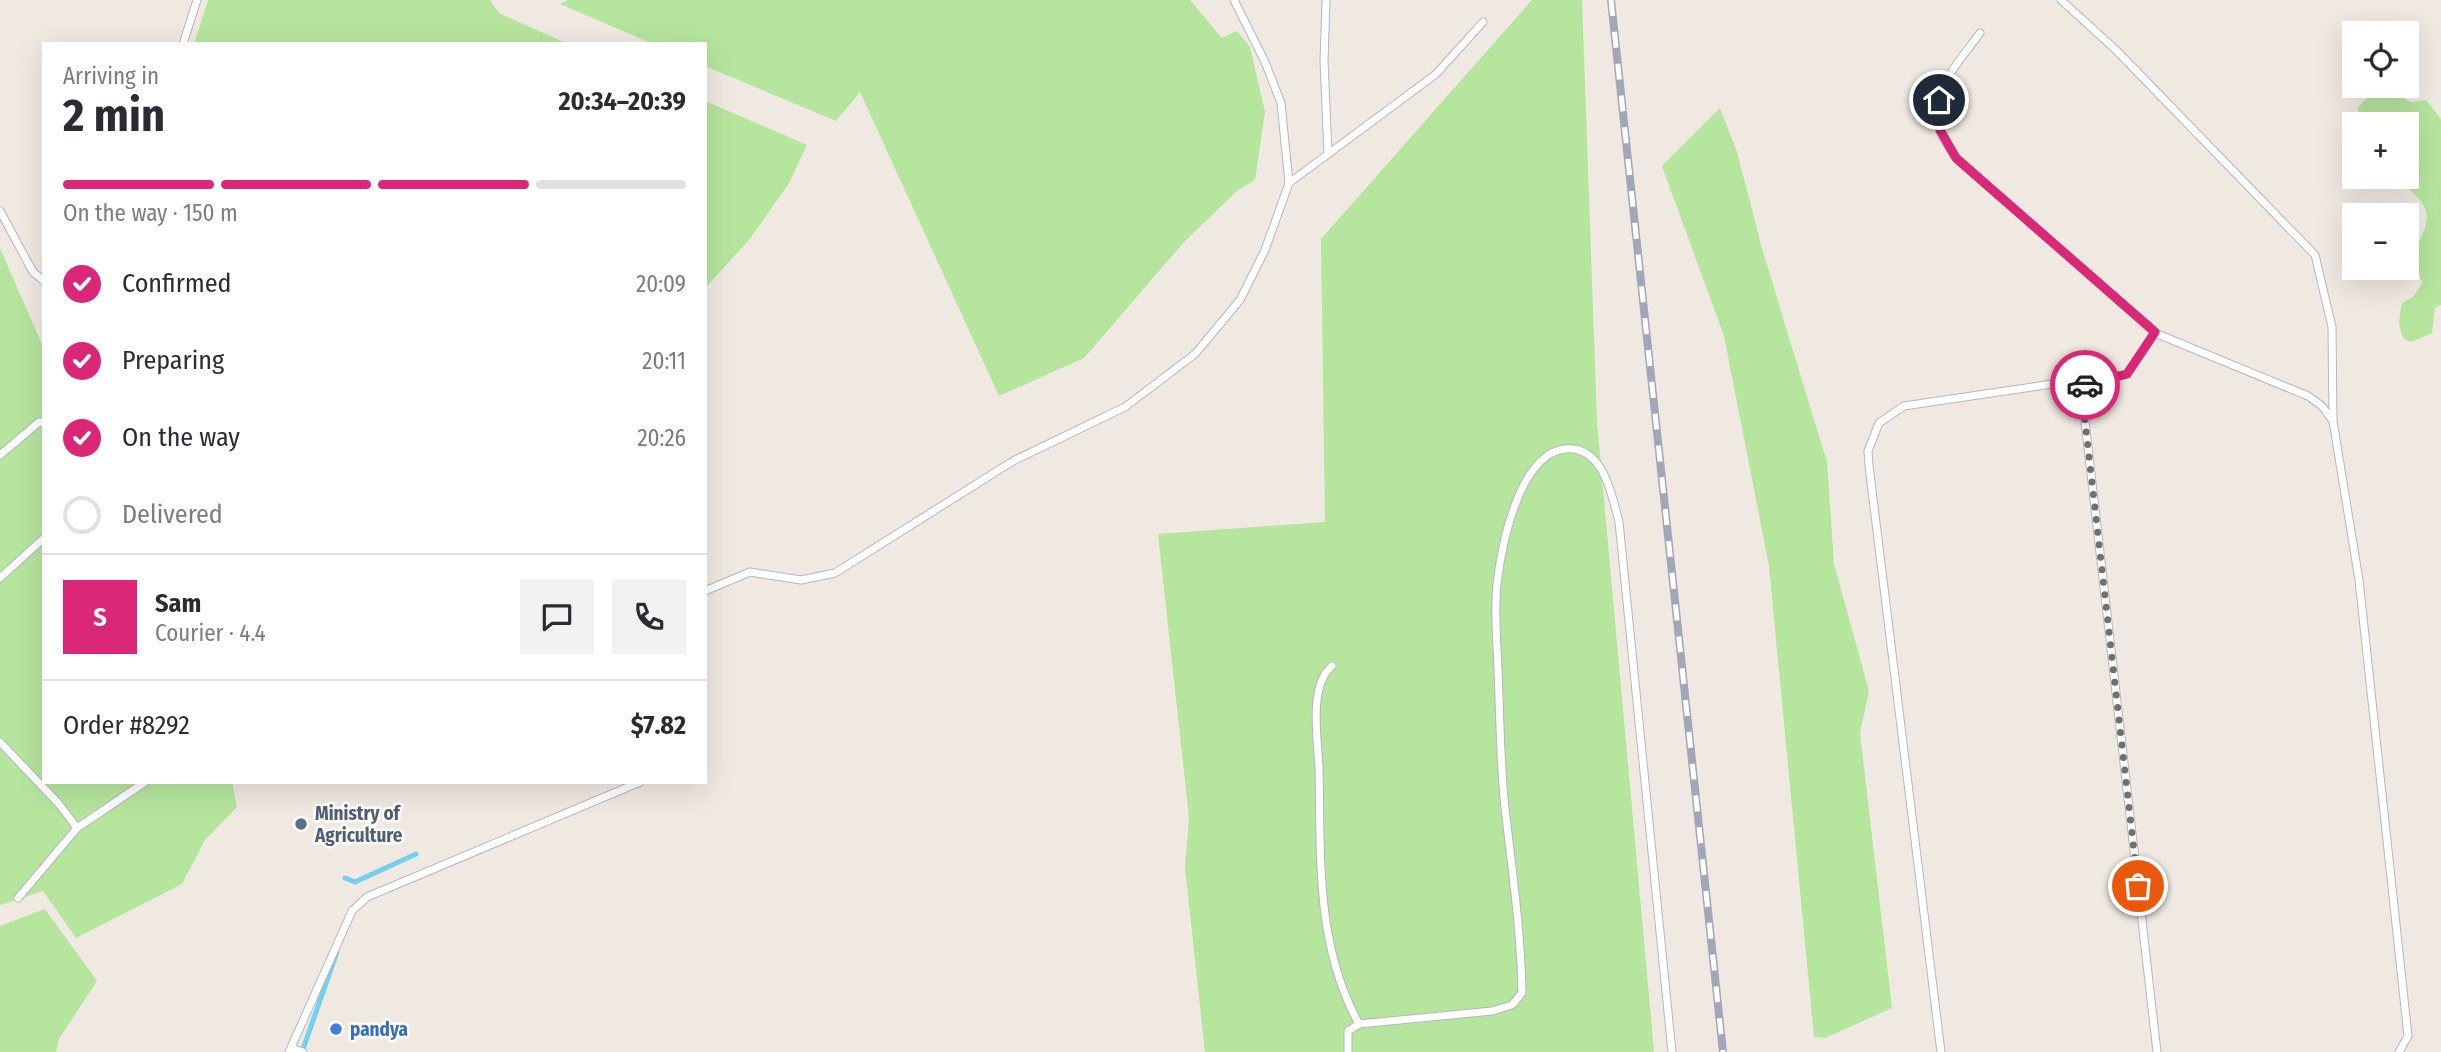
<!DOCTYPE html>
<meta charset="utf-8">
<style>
body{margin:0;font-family:"Fira Sans Condensed",sans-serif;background:#f2f2f3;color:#2b2b33;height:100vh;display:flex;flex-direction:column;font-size:26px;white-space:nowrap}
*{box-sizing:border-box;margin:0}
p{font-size:23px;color:#7c7c81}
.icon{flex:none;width:38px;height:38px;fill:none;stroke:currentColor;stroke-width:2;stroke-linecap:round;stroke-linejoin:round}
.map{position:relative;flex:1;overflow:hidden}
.side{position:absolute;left:42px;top:42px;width:665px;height:742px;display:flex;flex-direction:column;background:#fff;border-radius:0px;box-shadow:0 7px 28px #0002}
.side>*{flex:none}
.tools{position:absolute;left:2342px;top:21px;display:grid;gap:14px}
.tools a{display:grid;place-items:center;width:77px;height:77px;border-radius:0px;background:#fff;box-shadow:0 7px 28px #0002;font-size:35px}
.pin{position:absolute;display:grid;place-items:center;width:60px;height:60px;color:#fff;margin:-30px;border:4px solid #fff;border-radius:50%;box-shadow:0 2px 7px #0007}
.courier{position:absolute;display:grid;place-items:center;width:70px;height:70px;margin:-35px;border:5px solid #db2777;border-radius:50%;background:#fff;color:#222;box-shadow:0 2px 9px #0007}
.summary em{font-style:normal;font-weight:700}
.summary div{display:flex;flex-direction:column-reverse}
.summary{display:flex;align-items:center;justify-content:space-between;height:119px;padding:0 21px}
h1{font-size:46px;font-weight:700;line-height:52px}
.bar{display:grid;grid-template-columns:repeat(4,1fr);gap:10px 7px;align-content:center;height:84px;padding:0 21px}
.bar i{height:9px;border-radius:5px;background:#e1e1e2}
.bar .active{background:#db2777}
.bar p{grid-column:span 4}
.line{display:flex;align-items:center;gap:18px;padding:0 21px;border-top:2px solid #e1e1e2}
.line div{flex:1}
.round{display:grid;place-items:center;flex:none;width:74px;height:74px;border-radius:0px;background:#f2f2f3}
ol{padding:0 21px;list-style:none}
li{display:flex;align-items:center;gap:21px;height:77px}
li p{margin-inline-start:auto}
li .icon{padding:7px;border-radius:50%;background:#db2777;color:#fff;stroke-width:4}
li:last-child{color:#7c7c81}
li i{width:38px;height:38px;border:4px solid #e1e1e2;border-radius:50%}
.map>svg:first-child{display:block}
.green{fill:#b6e59e}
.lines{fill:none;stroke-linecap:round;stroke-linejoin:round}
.stream{stroke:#75cff0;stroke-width:5}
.service-casing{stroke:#b4b7c1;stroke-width:9}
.service{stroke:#fff;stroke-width:7}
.rail-casing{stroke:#a3a6b8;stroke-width:8}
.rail{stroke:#fff;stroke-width:5;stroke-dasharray:16;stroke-linecap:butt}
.done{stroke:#726f6d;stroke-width:7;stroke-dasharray:0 12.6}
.route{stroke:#db2777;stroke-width:9}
.service-dot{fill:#5c6f8a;stroke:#fff;stroke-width:2.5}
.shop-dot{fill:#3f7fe0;stroke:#fff;stroke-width:2.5}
.labels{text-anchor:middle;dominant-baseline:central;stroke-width:5;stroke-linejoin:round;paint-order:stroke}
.service-label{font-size:19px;font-weight:bold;fill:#4e5e75;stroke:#fff;text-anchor:start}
.shop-label{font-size:19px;font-weight:bold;fill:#366cbe;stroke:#fff;text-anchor:start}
</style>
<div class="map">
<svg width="2441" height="1052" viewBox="0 0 2441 1052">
<rect width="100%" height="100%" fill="#efe9e1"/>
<g class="green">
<polygon points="208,0 490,0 499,13 568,44 194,44"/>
<polygon points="568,0 1190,0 1222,38 1237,31 1250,47 1265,112 1255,180 1238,190 1184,242 1084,358 999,396 860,92 836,121 705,66 705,44 653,44 560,4"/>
<polygon points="1532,0 1582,0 1597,422 1654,1052 1205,1052 1185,868 1189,818 1158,534 1325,522 1321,239"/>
<path d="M2385 89 2411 102 2426 100 2441 119V305L2435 308 2432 333 2411 342 2404 339C2397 326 2399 317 2402 303L2413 297 2422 283 2413 254C2436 211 2431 206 2393 177H2406V124H2360L2358 107 2367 98Z"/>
<polygon points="705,101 807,145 789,183 749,240 705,288"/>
<polygon points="1720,108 1737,152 1763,252 1827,462 1834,564 1869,691 1860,733 1892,1008 1825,1038 1814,1037 1769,566 1724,336 1662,166"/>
<polygon points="0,248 44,349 44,782 232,782 237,807 205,840 182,884 76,938 43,891 0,905"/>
<polygon points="45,909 97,981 59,1039 56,1052 0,1052 0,926"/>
</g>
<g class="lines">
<g class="stream">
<polyline points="345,878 355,882 416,854"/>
<polyline points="302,1052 337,952"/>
</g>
<g class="service-casing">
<g id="service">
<polyline points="1326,0 1324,61 1328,153"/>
<polyline points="2061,0 2116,50 2315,255 2332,327 2333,421 2359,580 2408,1036 2399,1052"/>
<path d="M1980 33C1959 62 1930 89 1940 130 1942 139 1951 150 1956 158L2155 333 2308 396 2322 406 2332 420"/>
<polyline points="183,44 197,0"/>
<polyline points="1289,183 1436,74 1483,22"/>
<polyline points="0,211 33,272 44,281"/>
<polyline points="2081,386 2157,1052"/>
<polyline points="0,455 39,422 44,423"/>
<polyline points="0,578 44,538"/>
<polyline points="705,591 750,572 801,580 835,573 1013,461 1125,407 1195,354 1240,300 1265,250 1289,183 1281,103 1265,62 1234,0"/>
<path d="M1332 666C1308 685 1318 742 1319 768 1321 856 1315 944 1359 1024"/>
<polyline points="0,742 59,804 77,828"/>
<polyline points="18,898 77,828 145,782"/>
<polyline points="291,1048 303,1052"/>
<polyline points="289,1052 352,911 367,897 640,782"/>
<path d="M1348 1052V1031L1359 1024 1492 1011 1512 1005 1522 993C1521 931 1512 870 1505 808 1500 762 1500 716 1498 670 1497 641 1494 612 1497 584 1501 546 1521 442 1574 449 1605 454 1612 496 1619 522L1672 1052"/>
<polyline points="1941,1052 1869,466 1868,451 1879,423 1904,406 2052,384 2081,386 2127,374 2155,333"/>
</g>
</g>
<use href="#service" class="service"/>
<g class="rail-casing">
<polyline id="rail" points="1611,0 1723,1052"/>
</g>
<use href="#rail" class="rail"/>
</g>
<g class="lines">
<polyline class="done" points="2085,385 2081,386 2138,886"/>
<polyline class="route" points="1939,100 1940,130 1956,158 2155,332 2127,374 2085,385"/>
</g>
<circle class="service-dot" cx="301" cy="824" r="7"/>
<circle class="shop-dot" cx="336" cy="1029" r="7"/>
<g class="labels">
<g class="service-label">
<text x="315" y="813">Ministry of<tspan x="315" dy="22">Agriculture</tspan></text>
</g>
<g class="shop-label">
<text x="350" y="1029">pandya</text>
</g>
</g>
</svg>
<div class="tools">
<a><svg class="icon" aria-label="locate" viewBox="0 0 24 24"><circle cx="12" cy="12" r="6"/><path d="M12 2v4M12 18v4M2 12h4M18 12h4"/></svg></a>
<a>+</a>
<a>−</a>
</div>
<div class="pin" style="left:2138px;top:886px;background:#ea580c"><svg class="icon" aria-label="bag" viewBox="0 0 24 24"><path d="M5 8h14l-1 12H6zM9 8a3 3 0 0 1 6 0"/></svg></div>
<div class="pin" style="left:1939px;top:100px;background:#1f2937"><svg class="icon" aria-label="home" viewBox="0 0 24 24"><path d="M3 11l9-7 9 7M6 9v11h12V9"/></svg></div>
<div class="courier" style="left:2085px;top:385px"><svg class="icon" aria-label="car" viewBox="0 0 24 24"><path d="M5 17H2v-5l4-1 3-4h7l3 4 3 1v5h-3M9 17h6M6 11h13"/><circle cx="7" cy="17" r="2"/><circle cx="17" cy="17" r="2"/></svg></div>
<section class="side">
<div class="summary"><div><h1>2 min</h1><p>Arriving in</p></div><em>20:34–20:39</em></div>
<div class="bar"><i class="active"></i><i class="active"></i><i class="active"></i><i></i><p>On the way · 150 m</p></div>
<ol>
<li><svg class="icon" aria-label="check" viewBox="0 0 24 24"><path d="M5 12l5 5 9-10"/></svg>Confirmed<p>20:09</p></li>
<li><svg class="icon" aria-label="check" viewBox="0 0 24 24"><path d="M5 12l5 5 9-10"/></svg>Preparing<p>20:11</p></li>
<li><svg class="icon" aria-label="check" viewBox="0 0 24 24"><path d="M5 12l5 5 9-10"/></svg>On the way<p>20:26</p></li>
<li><i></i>Delivered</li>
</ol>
<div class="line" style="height:126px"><b class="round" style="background:#db2777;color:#fff">S</b><div><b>Sam</b><p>Courier · 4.4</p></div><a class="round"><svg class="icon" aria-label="chat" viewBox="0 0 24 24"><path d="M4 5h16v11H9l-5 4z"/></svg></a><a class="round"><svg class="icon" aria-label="phone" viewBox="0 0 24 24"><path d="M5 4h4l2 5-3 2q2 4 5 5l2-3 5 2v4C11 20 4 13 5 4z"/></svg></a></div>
<div class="line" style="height:91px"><div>Order #8292</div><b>$7.82</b></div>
</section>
</div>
